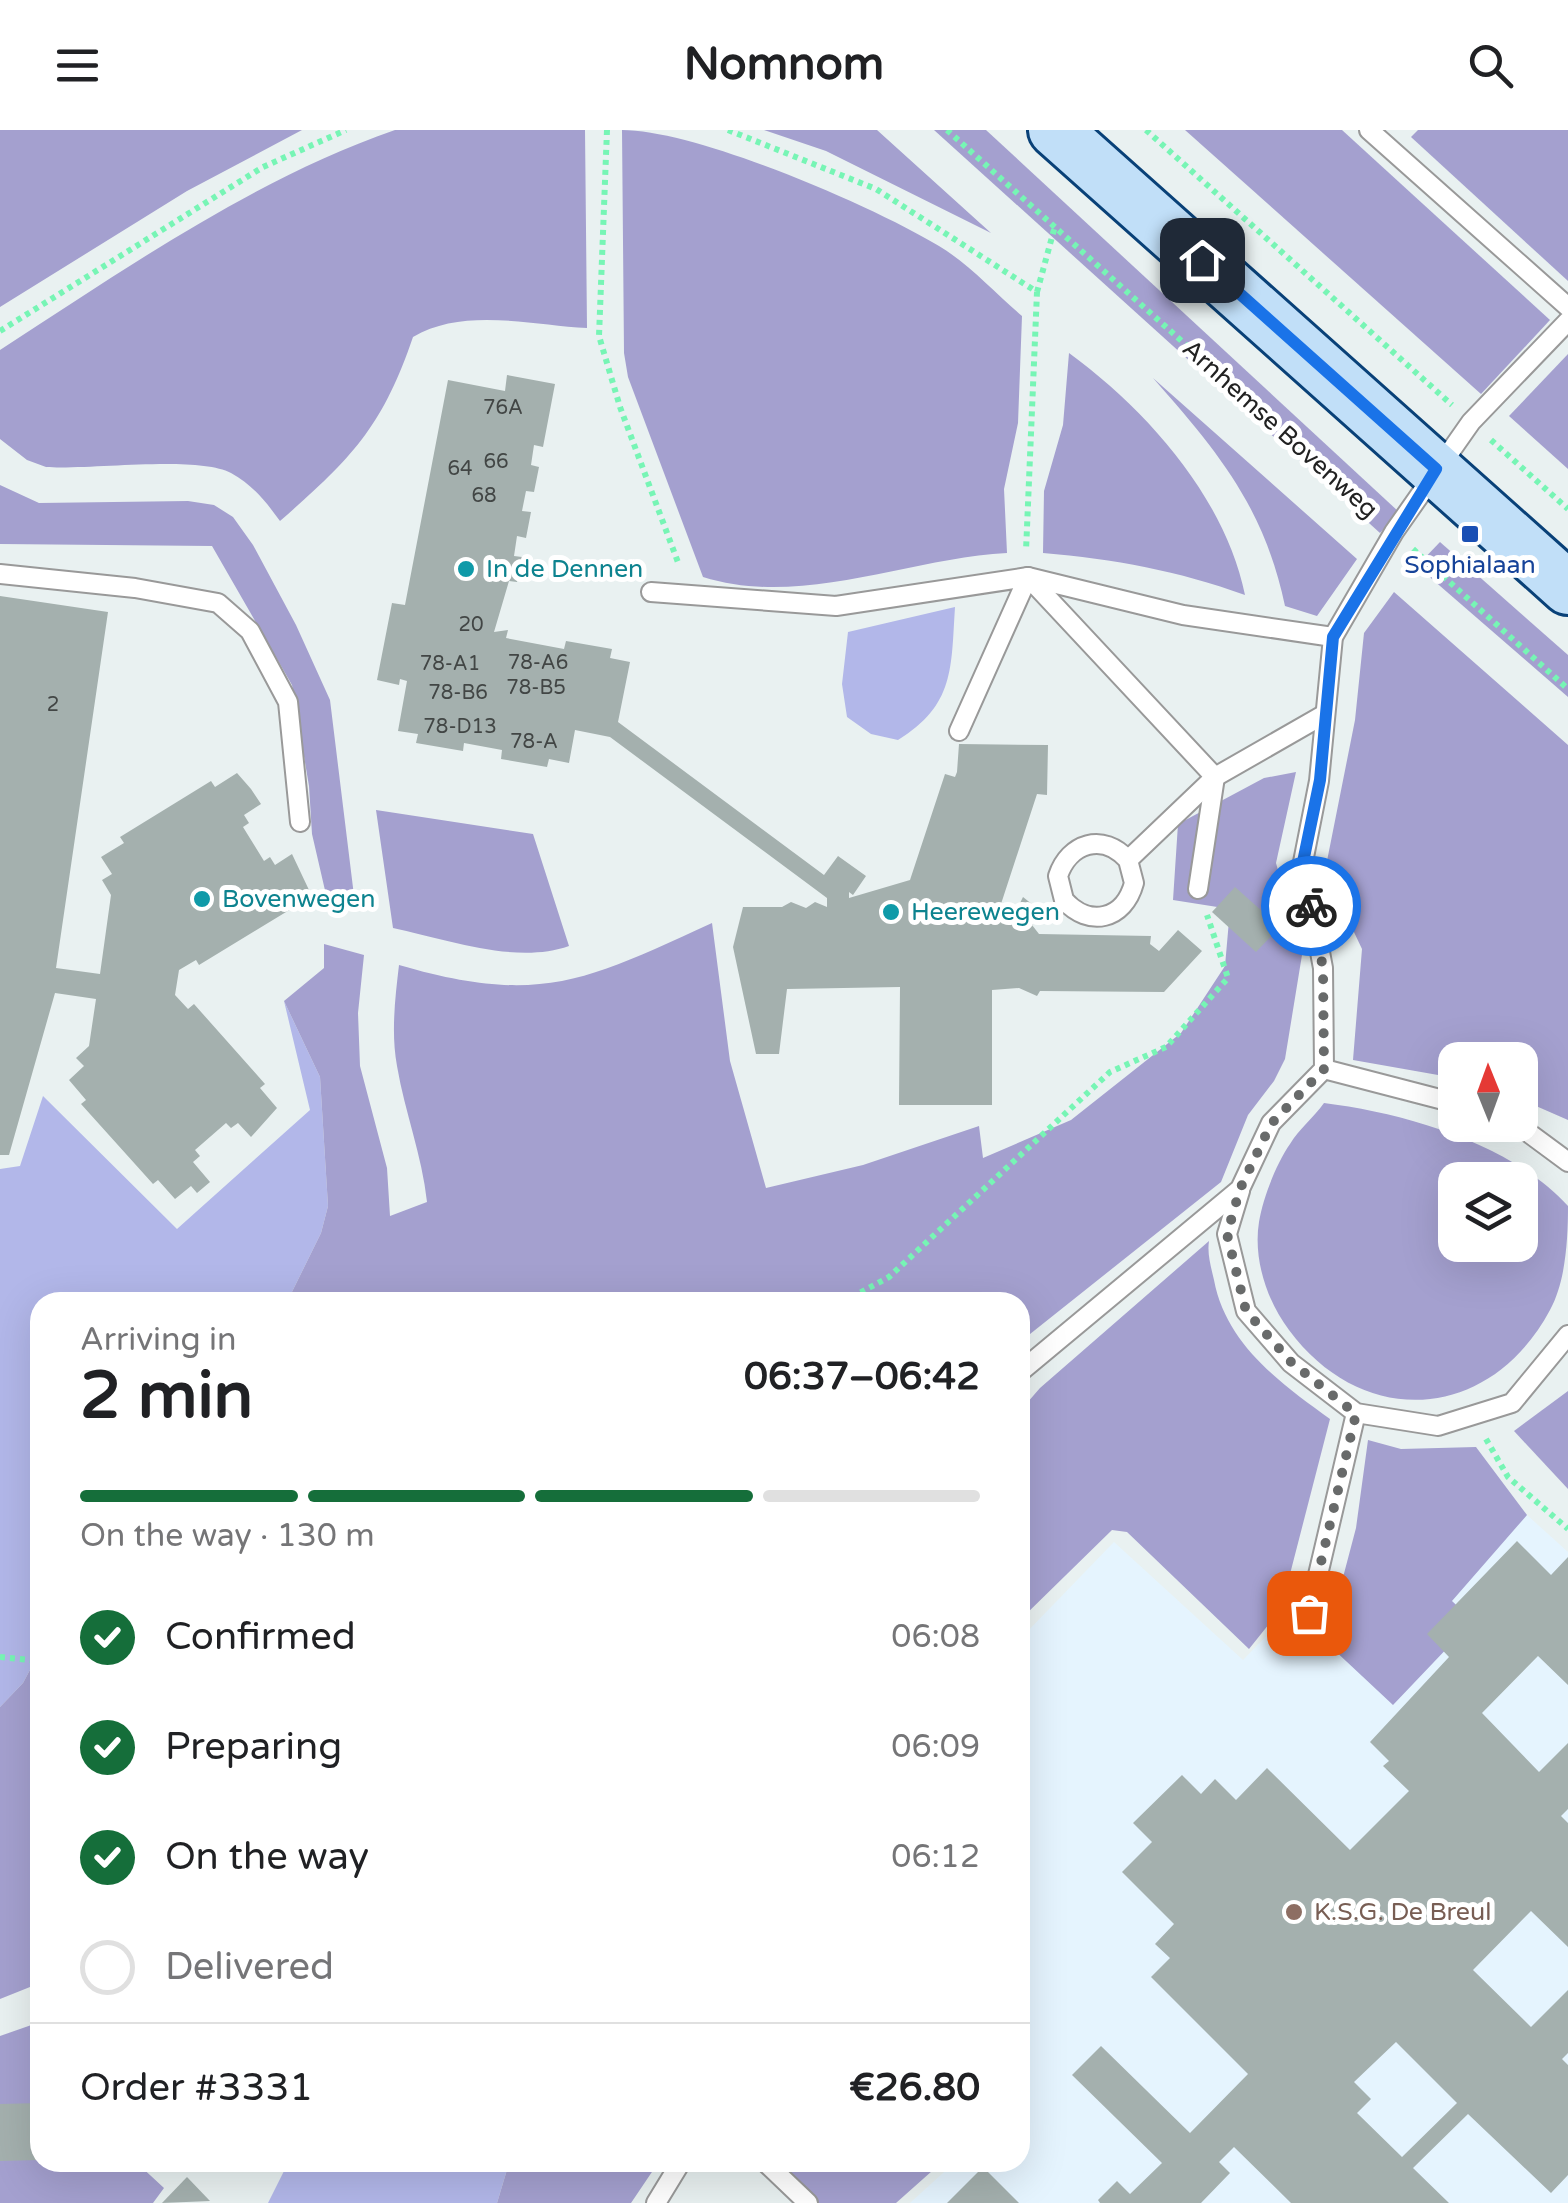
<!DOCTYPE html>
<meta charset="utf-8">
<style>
body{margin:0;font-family:"Varela Round",sans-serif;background:#f6f6f6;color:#202124;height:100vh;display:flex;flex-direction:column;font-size:38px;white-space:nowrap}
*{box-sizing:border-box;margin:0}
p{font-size:32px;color:#757577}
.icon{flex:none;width:55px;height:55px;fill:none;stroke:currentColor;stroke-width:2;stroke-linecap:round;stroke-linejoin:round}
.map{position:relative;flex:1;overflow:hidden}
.panel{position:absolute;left:30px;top:1162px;width:1000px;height:880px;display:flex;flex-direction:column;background:#fff;border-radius:30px;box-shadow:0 10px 40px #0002}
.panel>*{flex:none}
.needle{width:65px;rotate:359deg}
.controls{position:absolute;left:1438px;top:912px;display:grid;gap:20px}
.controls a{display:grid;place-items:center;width:100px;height:100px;border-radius:20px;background:#fff;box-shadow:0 10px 40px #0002;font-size:50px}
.pin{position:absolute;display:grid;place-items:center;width:85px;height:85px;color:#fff;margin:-42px;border-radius:20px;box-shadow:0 5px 15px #0006}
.courier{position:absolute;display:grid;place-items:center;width:100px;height:100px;margin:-50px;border:8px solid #1a73e8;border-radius:50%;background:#fff;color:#222;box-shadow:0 2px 12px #0007}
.summary em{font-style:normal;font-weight:800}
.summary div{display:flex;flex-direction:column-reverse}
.summary{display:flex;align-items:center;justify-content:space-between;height:170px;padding:0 50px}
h1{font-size:65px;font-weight:800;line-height:75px}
.bar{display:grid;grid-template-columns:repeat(4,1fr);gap:15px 10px;align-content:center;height:120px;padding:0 50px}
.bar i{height:12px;border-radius:8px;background:#e0e0e0}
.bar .on{background:#156e3a}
.bar p{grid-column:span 4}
.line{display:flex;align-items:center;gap:25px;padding:0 50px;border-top:2px solid #e0e0e0}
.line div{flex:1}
ol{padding:0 50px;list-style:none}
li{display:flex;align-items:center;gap:30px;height:110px}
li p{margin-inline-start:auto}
li .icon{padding:10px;border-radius:50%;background:#156e3a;color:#fff;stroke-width:4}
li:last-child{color:#757577}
li i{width:55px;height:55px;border:5px solid #e0e0e0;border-radius:50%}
header{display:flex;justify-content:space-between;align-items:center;height:130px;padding:0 50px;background:#fff;font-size:45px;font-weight:800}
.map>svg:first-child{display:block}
.education{fill:#e5f4fe}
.grass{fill:#b2b7e9}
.forest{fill:#a4a0cf;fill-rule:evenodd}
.building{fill:#a4b0ae;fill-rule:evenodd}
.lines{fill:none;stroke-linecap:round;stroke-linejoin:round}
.service-casing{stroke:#999;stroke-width:22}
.secondary-casing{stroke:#094178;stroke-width:58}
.path{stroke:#77f5b5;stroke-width:6;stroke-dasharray:5 5;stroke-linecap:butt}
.service{stroke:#fff;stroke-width:18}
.secondary{stroke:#c1dff8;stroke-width:52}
.done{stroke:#686a6a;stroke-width:10;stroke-dasharray:0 18}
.route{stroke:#1a73e8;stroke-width:12}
.transit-dot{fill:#1a4fb4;stroke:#fff;stroke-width:4}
.culture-dot{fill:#0f9aa8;stroke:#fff;stroke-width:4}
.education-dot{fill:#8d6e63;stroke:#fff;stroke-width:4}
.labels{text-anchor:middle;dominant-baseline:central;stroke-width:10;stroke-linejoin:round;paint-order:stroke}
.number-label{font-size:20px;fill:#424645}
.street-label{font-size:25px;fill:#222;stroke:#fff}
.transit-label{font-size:25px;fill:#164399;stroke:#fff}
.culture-label{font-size:25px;fill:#0d838f;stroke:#fff;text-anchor:start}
.education-label{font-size:25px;fill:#785e54;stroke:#fff;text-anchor:start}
</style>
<header><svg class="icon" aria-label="menu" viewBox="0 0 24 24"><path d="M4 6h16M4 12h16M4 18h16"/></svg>Nomnom<svg class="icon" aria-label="search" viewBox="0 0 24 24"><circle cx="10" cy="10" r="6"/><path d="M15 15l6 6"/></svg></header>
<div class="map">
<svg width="1568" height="2073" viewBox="0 0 1568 2073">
<rect width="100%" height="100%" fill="#e9f1f1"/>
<polygon class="education" points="1486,1348 1568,1422 1568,2073 910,2073 954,2033 1020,2032 1020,1509 1114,1412 1243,1530 1283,1489 1339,1500"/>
<g class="grass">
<path d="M955 477C951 538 955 575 898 610L871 604 847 587 842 554 848 502Z"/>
<polygon points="284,871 320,947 328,1076 321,1103 287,1172 40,1172 40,1521 23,1553 0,1577 0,1039 20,1036 43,966 177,1099 310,980"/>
<polygon points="288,2033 509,2033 497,2073 268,2073"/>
</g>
<g class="forest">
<polygon points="0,0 302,0 187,61 0,177"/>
<path d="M395 0H585L587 198C531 195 463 177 413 207 382 298 351 329 280 391 266 372 253 355 231 343 197 325 91 340 46 337L27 330 0 309V220C125 139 254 49 395 0Z"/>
<path d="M622 0C697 0 873 76 939 116 969 134 995 163 1022 186L1018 293 1004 359 1007 423C909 428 801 478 703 447L628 247 624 223Z"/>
<polygon points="764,0 877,0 991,103 826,21"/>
<polygon points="934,0 986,0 1399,382 1380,403"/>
<polygon points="1185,0 1342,0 1550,190 1481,264"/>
<polygon points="1418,0 1568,0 1568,151 1411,7"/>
<path d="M1069 223C1148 281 1225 368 1245 465 1179 441 1114 429 1043 423L1044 361 1063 295Z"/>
<polygon points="1568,224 1568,339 1509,286"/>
<path d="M1153 248 1357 429 1317 486 1285 476C1264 377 1219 323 1153 248Z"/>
<polygon points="0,355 39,373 188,371 214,375 233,387 253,415 296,495 330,570 356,782 327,769 312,704 309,656 292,555 212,416 0,414"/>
<polygon points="1440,412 1568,525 1568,567 1417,436"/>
<polygon points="1394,462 1568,615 1568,990 1520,969 1520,930 1455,930 1455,948 1353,930 1362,819 1325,741 1355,590 1364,503"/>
<path d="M1296 642 1276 733 1302 825 1285 929 1274 951 1248 985 1221 1052 1020 1212V1172H287L321 1103 328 1076 320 947 284 871 324 838V814L364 825 358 883 360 936 387 1038 390 1086 427 1072C422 1025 405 983 397 936 391 903 395 869 399 835 540 876 585 851 712 793L730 931 766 1058 863 1035 979 996 983 1028 1071 990 1181 903 1225 836 1230 779 1173 770 1178 694 1264 648Z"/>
<path d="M376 680 533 704 569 816C516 835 446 809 393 798Z"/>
<path d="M1324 973C1405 983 1512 1014 1568 1076 1568 1108 1566 1151 1550 1180 1490 1292 1363 1300 1289 1200 1267 1171 1253 1129 1259 1092 1263 1068 1276 1034 1290 1014 1299 999 1314 987 1324 973ZM1455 1050H1520V1115H1455Z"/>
<path d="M1209 1111C1207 1124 1211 1137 1214 1150 1226 1214 1280 1253 1330 1289L1281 1479 1249 1519 1127 1402 1112 1400 1020 1490V1281L1040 1258Z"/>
<polygon points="1568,1261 1568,1359 1514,1301"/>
<polygon points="1368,1310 1401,1319 1476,1317 1527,1385 1452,1471 1473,1491 1393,1575 1331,1517 1332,1489 1356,1398"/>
<polygon points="40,1521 40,1853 0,1869 0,1577 23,1553"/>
<polygon points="40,1892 40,2032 137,2033 164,2058 153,2073 0,2073 0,1906"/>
<polygon points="509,2033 509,2032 658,2033 631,2073 497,2073"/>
<polygon points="778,2033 941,2033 896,2073 819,2073"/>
</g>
<g class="building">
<polygon points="507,245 555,254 543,317 534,315 531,335 539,337 534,362 526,361 522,381 531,382 526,408 517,406 514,426 522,427 517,452 509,451 494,502 508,500 506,508 564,519 566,511 612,519 610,528 630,532 618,592 824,745 838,726 866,746 853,765 849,762 849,768 910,750 945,644 955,647 957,642 959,614 1048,615 1047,665 1037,664 1001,774 1016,781 1023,767 1033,775 1044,785 1032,795 1039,804 1151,806 1150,814 1159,821 1178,800 1202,821 1164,862 1040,861 1037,866 1019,858 992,860 992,975 899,975 900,857 787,859 779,924 756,924 733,817 743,777 782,777 791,772 806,778 815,772 827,777 827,768 610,607 575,600 569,633 549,629 547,637 501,629 502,620 464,613 463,621 416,613 418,604 398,601 407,551 400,549 399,555 377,550 392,473 405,475 448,250 505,261"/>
<polygon points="0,466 108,482 56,838 100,844 111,765 102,750 112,744 101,727 124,713 120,707 211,651 215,657 237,643 251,659 261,674 244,685 249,693 243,697 264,731 270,727 275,735 292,724 309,760 287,774 291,779 199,835 196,830 179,840 175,865 188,879 194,874 265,954 260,958 277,978 251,1007 238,993 231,998 226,993 195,1020 200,1026 193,1032 210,1052 197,1063 191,1056 175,1069 158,1050 153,1054 81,974 86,970 69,950 84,936 76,928 89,916 96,869 55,863 9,1025 0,1025"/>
<polygon points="1235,757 1280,797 1256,822 1212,782"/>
<path d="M1517 1411 1551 1445 1568 1427V1555L1538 1526 1482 1583 1539 1642 1568 1613V1679L1561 1686 1568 1693V1817L1531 1781 1473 1840 1531 1897 1568 1860V1923L1562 1929 1568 1935V2045L1551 2063 1468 1984 1413 2038 1449 2073H1291L1234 2017 1219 2032 1230 2043 1201 2073H1100L1098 2070 1117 2051 1130 2064 1162 2033 1072 1945 1101 1916 1190 2003 1248 1944 1151 1847 1170 1828 1155 1814 1174 1794 1122 1742 1152 1712 1133 1693 1182 1645 1201 1664 1215 1649 1236 1670 1267 1638 1350 1720 1409 1661 1383 1636 1389 1631 1370 1612 1449 1527 1427 1504ZM1396 1912 1457 1973 1402 2027 1357 1983 1371 1969 1354 1952Z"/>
<polygon points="40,1973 40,2030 0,2031 0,1974"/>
<polygon points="983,2037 1019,2073 947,2073"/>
<polygon points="187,2047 210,2071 162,2073"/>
</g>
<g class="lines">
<g class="service-casing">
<g id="service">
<polyline points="1369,0 1568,177"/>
<polyline points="0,444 135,458 218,473 250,501 288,572 300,692"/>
<polyline points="651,462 836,476 1028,447 1183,485 1333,507"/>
<polyline points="959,601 1028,447 1215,647 1198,759"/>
<path d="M1128 730C1103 702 1069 713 1058 746L1064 770C1089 798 1124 790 1134 753L1128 730 1215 647 1325 584"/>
<polyline points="1324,939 1455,973"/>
<polyline points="1518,995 1568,1032"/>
<polyline points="1240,1061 1227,1104 1246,1181 1291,1233 1356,1283 1438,1296 1512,1273 1568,1205"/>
<polyline points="1020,1242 1240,1059 1271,993 1324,939 1323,838 1303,732 1319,651 1333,507 1394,402 1471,292 1568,191"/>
<polyline points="1309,1483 1356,1283"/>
<polyline points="765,2032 808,2073"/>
<polyline points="656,2073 681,2032"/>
</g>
</g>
<g class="secondary-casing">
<polyline id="secondary" points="1055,0 1568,458"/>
</g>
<g class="path">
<polyline points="607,0 599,206 620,277 679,435"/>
<polyline points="728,0 876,59 1037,162 1026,421"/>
<polyline points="947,0 1374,384"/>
<polyline points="1146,0 1452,275"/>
<polyline points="1037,162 1055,96"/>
<polyline points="0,201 263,37 346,0"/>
<polyline points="1491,310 1568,379"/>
<polyline points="1413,419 1568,559"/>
<polyline points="843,1172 889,1147 1110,942 1166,917 1228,848 1207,785"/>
<polyline points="1486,1309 1508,1347 1568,1399"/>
<polyline points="0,1527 40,1531"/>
</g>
<use href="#service" class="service"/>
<use href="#secondary" class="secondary"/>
</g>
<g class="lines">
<polyline class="done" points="1309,1483 1356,1284 1291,1232 1246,1181 1227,1104 1240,1059 1271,994 1324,939 1323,838 1311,776"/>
<polyline class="route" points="1202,130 1436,339 1333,507 1320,650 1303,732 1311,776"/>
</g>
<rect class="transit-dot" x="1460" y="394" width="20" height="20" rx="5"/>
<g class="culture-dot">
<circle cx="466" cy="439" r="10"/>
<circle cx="202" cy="769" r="10"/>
<circle cx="891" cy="782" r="10"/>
</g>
<circle class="education-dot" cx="1294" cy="1782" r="10"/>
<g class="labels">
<g class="number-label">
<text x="503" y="278">76A</text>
<text x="496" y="332">66</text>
<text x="460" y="339">64</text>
<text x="484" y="366">68</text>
<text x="471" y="495">20</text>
<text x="538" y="533">78-A6</text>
<text x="450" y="534">78-A1</text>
<text x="536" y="558">78-B5</text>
<text x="458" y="563">78-B6</text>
<text x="53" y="575">2</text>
<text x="460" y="597">78-D13</text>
<text x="534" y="612">78-A</text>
</g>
<g class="street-label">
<text transform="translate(1280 299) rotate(42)">Arnhemse Bovenweg</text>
</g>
<g class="transit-label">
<text x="1470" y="435">Sophialaan</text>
</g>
<g class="culture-label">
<text x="486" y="439">In de Dennen</text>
<text x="222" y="769">Bovenwegen</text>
<text x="911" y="782">Heerewegen</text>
</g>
<g class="education-label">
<text x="1314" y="1782">K.S.G. De Breul</text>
</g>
</g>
</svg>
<div class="controls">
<a><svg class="needle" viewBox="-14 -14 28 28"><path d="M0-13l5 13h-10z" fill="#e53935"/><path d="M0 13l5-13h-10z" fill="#757577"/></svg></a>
<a><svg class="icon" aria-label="layers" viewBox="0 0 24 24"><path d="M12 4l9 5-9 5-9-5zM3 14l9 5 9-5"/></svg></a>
</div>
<div class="pin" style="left:1309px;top:1483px;background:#ea580c"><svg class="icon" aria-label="bag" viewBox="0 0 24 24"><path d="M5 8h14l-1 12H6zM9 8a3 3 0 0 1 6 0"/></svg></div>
<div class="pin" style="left:1202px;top:130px;background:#1f2937"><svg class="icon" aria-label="home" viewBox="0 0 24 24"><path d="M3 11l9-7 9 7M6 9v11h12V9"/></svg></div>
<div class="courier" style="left:1311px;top:776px"><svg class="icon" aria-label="bike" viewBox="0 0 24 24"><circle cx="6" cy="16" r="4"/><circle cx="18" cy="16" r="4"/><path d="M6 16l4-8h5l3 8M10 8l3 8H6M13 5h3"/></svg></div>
<section class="panel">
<div class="summary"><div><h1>2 min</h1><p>Arriving in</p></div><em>06:37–06:42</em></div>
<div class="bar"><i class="on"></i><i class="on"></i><i class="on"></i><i></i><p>On the way · 130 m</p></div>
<ol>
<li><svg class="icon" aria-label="check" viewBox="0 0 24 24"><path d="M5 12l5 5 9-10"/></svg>Confirmed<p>06:08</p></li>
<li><svg class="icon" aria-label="check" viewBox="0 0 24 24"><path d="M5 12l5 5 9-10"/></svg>Preparing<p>06:09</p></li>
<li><svg class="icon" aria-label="check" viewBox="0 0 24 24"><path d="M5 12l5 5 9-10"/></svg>On the way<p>06:12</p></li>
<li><i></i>Delivered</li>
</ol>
<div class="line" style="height:130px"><div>Order #3331</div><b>€26.80</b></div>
</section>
</div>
